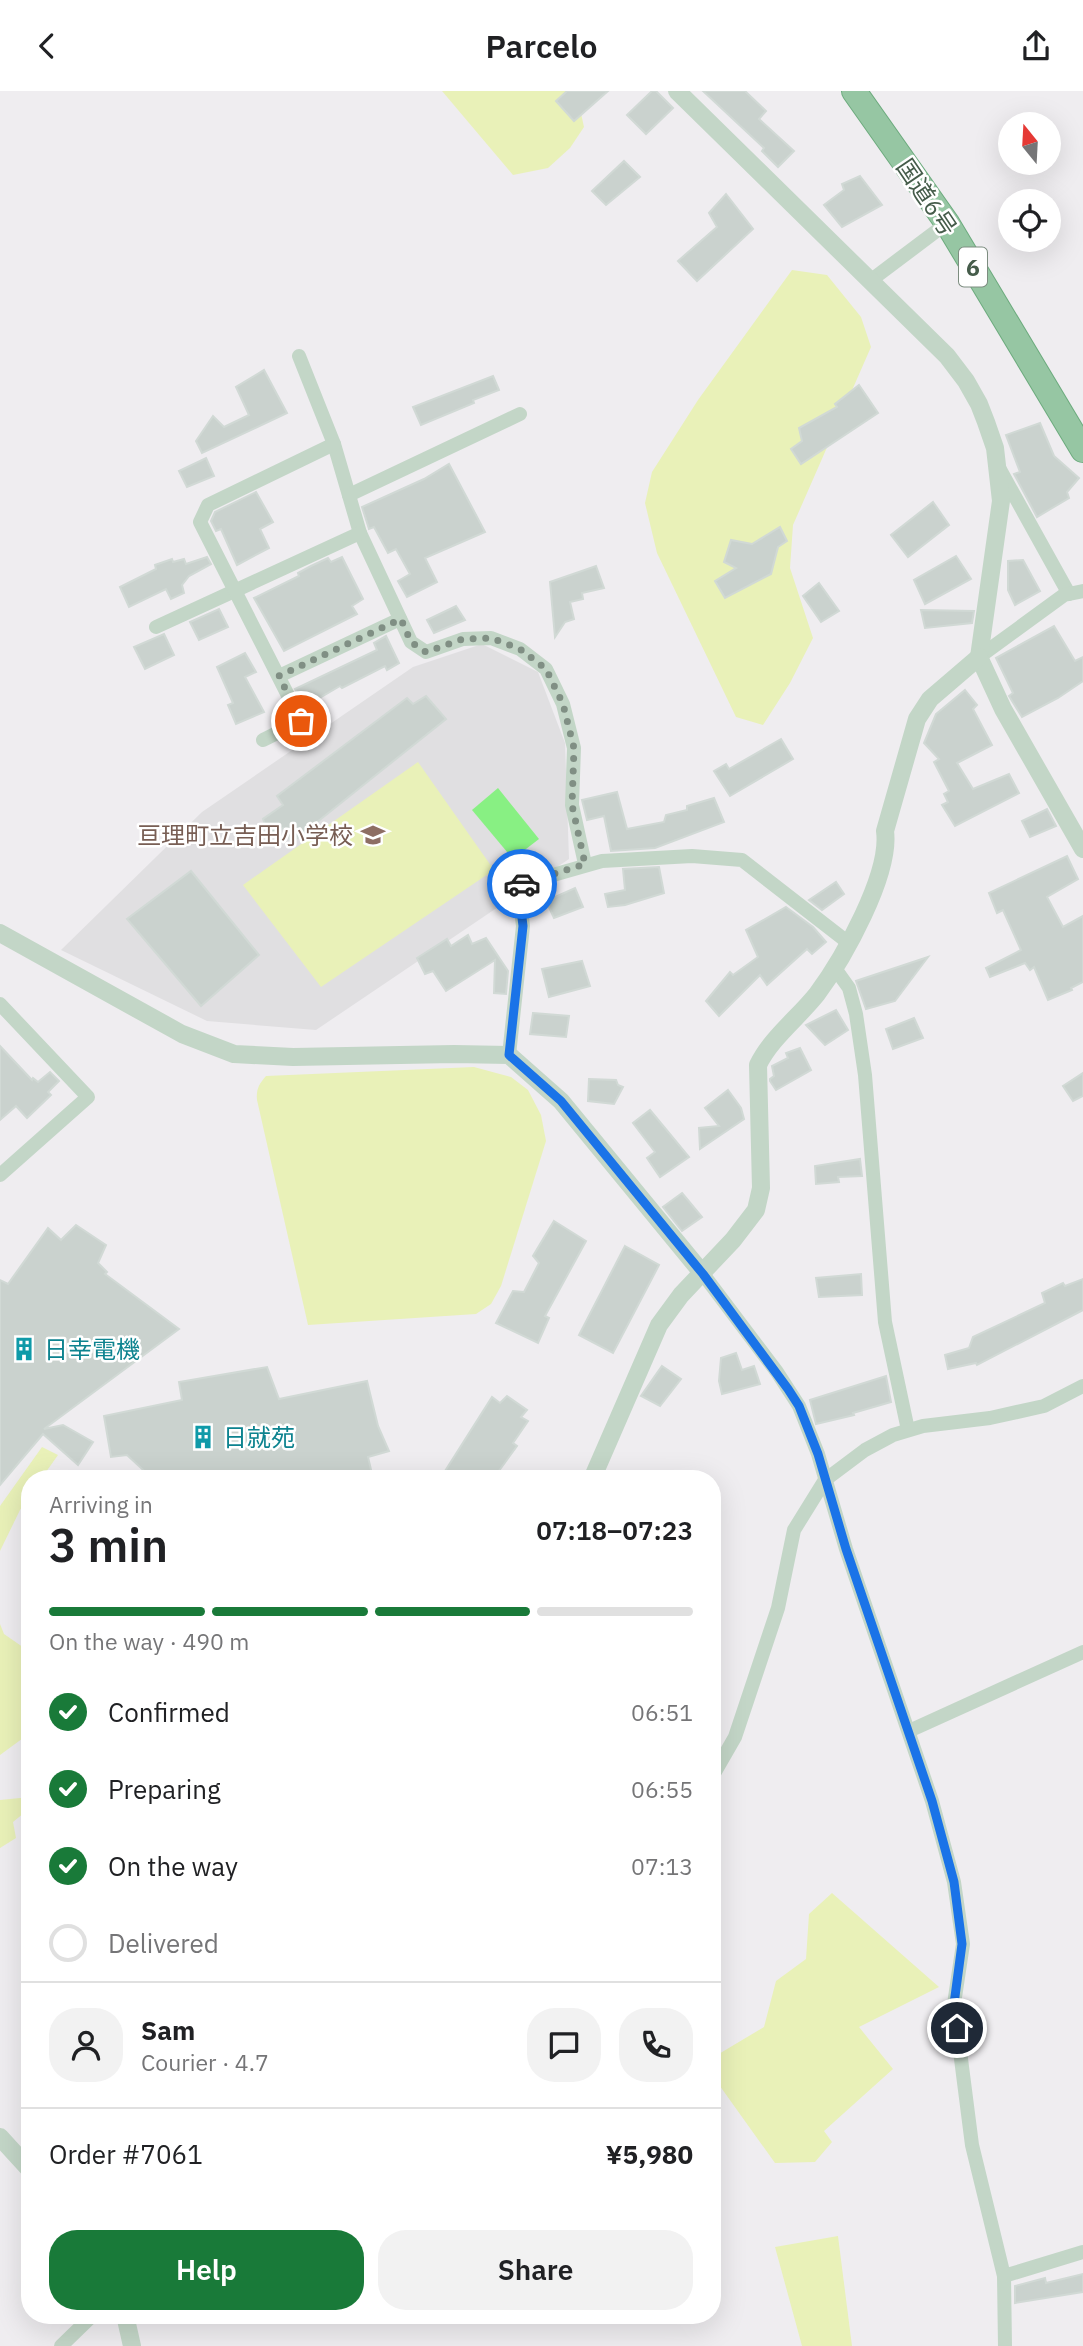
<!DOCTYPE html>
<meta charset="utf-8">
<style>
body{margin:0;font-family:"IBM Plex Sans","Noto Sans JP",sans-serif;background:#f2f2f2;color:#202124;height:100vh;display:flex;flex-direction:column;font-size:26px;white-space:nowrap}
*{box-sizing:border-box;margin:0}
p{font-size:23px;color:#757577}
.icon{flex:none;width:38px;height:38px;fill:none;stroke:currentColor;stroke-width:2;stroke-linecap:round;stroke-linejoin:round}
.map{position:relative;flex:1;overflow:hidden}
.drawer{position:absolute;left:21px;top:1379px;width:700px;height:854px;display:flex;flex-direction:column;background:#fff;border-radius:28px;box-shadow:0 7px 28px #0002}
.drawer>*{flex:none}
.needle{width:46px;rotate:342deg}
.tools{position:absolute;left:998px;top:21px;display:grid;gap:14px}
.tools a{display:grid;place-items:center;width:63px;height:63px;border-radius:50%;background:#fff;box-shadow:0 7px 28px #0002;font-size:35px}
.pin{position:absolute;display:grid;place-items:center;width:60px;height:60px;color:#fff;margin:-30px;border:4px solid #fff;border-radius:50%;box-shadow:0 2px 7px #0007}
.courier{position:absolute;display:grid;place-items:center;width:70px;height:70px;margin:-35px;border:5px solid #1a73e8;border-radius:50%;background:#fff;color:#222;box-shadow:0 2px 9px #0007}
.overview em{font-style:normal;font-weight:600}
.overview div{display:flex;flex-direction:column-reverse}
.overview{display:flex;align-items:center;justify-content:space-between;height:119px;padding:0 28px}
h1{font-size:46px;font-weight:600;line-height:52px}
.bar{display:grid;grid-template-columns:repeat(4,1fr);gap:10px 7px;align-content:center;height:84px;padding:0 28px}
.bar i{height:9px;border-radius:5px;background:#e0e0e0}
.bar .on{background:#197a39}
.bar p{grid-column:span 4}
.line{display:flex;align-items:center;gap:18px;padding:0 28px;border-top:2px solid #e0e0e0}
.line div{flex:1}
.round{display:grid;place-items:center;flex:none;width:74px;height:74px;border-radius:28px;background:#f2f2f2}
ol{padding:0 28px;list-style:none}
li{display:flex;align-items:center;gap:21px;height:77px}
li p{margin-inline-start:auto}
li .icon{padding:7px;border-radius:50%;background:#197a39;color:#fff;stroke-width:4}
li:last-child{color:#757577}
li i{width:38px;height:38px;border:4px solid #e0e0e0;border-radius:50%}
.cta{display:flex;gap:14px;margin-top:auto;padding:14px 28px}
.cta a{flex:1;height:80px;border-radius:28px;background:#197a39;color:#fff;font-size:28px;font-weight:600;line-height:80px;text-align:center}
.cta a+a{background:#f2f2f2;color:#202124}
header{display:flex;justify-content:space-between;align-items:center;height:91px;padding:0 28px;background:#fff;font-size:32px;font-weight:600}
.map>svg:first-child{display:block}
.education{fill:#e0dfe1}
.green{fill:#e9f1b8}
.water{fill:#88f083}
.building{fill:#cad2ce;stroke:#d1d9d5;stroke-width:2}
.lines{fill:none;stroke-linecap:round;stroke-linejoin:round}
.trunk-casing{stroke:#6dab7e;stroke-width:26}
.minor{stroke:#c3d6c7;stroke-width:14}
.tertiary{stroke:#c3d6c7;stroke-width:18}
.trunk{stroke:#96c6a3;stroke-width:24}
.done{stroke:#808f84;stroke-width:7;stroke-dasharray:0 12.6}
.route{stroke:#1a73e8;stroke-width:9}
.labels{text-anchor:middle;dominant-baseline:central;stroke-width:5;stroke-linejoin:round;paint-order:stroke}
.shield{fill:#fff;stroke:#7d8d80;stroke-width:2}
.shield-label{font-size:23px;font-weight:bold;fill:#455c4a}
.street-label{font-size:24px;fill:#455c4a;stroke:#fff}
.education-label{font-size:24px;fill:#785e54;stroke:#fff;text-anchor:end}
.culture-label{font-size:24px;fill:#0d838f;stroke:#fff;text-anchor:start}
</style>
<header><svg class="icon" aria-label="back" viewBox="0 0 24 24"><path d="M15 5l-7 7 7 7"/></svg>Parcelo<svg class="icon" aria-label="share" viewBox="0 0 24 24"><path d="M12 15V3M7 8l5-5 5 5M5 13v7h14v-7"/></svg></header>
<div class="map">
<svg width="1083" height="2255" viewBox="0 0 1083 2255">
<rect width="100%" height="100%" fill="#efedf0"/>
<polygon class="education" points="482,553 538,581 565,652 569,768 316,939 207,930 61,859 202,721 413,576"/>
<g class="green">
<polygon points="442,0 576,0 584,36 570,57 548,77 513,84"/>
<polygon points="792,179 827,184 861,226 871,256 793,434 790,477 813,547 790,592 763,634 736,626 657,462 645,412 652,381 698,309"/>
<polygon points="418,671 494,779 321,896 243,794"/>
<path d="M474 976 511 986 528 999 541 1024 546 1050 501 1195 491 1213 476 1223 308 1234 257 1009C256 998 259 993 266 985Z"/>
<polygon points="42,1356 58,1364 41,1388 30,1388 30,1404 20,1419 0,1460 0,1415"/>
<polygon points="0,1533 4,1543 30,1561 30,1642 0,1664"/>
<polygon points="30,1706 30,1717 13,1731 16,1747 0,1757 0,1709"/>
<polygon points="832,1802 939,1896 859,1936 893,1978 824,2040 832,2051 815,2071 775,2072 712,1984 712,1967 764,1936 776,1890 806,1868 809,1823"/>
<polygon points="838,2145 852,2255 802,2255 775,2156"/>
</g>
<polygon class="water" points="498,697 539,748 513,768 472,719"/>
<g class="building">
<polygon points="567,0 608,0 574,30 556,10"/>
<polygon points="652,0 656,0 673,17 646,43 627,24"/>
<polygon points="703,0 745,0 766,20 759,28 794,60 778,76 762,60 764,57"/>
<polygon points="624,70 640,86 606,114 592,100"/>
<polygon points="860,85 882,114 842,136 824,114 844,99 842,93"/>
<polygon points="726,103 753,138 697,190 678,170 717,136 709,122"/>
<polygon points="264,279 287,322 202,362 196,350 213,325 224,336 249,324 236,296"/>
<polygon points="493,285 499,299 473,309 474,312 421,334 413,316"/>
<polygon points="859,294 878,322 801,373 791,358 802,350 799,337 837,316 835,313"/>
<polygon points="1040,332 1054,365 1079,387 1067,401 1069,407 1037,426 1014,383 1020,381 1006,344"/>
<polygon points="206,367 214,385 187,396 179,380"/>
<polygon points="449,373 485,441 425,467 437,491 407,506 398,490 410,483 396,458 388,462 374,436 369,438 362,416 424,388"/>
<polygon points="256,401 273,431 260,438 269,457 237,474 221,438 216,440 211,430 215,421"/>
<polygon points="933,411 949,434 908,466 891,444"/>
<polygon points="780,436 787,450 778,456 771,483 725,507 715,490 736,477 724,471 731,449 752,453"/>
<polygon points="956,465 971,488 925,513 914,489"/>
<polygon points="207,466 211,473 189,485 182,494 184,502 171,508 166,498 129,516 120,496 156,478 155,474 172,468 173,471 184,468 186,473"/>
<polygon points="342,466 363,508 352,515 357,523 284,560 254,507 299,485 298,482 311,475 328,467 331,471"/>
<polygon points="1023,469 1040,500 1015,514 1008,499 1008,470"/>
<polygon points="596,475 604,497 582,502 583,508 570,511 574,528 565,531 555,546 550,491"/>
<polygon points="819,492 839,520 821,531 803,505"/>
<polygon points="456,515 465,529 434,542 427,529"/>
<polygon points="219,518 228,536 199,549 190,531"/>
<polygon points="921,519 974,520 972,532 925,537"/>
<polygon points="1054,535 1075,570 1083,566 1083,590 1058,607 1022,626 1009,605 1013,602 996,567"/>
<polygon points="164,543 174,564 145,578 134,556"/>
<polygon points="386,545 399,572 387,579 385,575 342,597 340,595 304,616 295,598 377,559 374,552"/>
<polygon points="245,562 256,581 245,586 264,621 236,633 228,614 233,612 217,576"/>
<polygon points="965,599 977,614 973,618 992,654 957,672 973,698 1009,683 1019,702 955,735 942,714 948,711 944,703 949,700 934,671 939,668 924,652 936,623"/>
<polygon points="426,605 446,628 292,751 283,737 270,747 263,728 283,714 277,705 407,607 413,613"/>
<polygon points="781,648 793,668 730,705 714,680 726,673 729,678"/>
<polygon points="617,701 627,738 664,731 666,724 687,719 687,715 714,707 724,731 655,757 611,760 604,725 587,729 582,709"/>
<polygon points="1047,718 1056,735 1030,746 1022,730"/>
<polygon points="1067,765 1078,788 1047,806 1063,836 1083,825 1083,891 1071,897 1072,899 1048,909 1034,876 1030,879 1025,872 990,886 986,877 1021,859 1003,819 997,822 989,802"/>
<polygon points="659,776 664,802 625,814 608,816 605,803 625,799 623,778"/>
<polygon points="191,780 259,864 201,915 127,828"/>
<polygon points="836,791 844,803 822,819 809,809"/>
<polygon points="575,797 583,816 554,827 546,810"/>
<polygon points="786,816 813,836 826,851 812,863 807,858 767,894 760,884 719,925 706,910 730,881 733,884 758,866 746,839"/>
<polygon points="468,844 472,853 486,847 508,880 506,903 494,902 495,869 446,900 433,880 425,883 417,867 447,848 451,855"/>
<polygon points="928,866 895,910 866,918 856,890"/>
<polygon points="582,870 590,895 549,906 542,878"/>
<polygon points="836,919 848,939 825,954 806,934"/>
<polygon points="533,922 569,925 566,946 530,943"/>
<polygon points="914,927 923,947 893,958 886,938"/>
<polygon points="0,955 32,989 33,987 38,991 50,981 59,990 48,1001 51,1004 27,1027 16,1015 0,1029"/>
<polygon points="800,957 811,979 776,999 770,990 770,988 774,985 772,975 788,967 786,962"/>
<polygon points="1083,982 1083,1005 1073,1010 1063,995"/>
<polygon points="589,988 616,989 618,994 623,996 614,1013 588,1010"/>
<polygon points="728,999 741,1017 744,1028 700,1058 699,1037 719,1035 705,1017"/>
<polygon points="650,1019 689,1066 660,1086 647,1067 655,1061 633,1032"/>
<polygon points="860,1068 862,1085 838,1086 839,1091 816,1093 815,1075"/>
<polygon points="682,1102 702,1126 682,1140 663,1116"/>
<polygon points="554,1130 586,1150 545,1225 549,1227 538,1252 496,1232 513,1200 524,1201 539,1172 533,1165"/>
<polygon points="76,1134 106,1154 98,1172 107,1181 105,1183 179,1238 44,1338 63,1334 93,1351 78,1374 43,1343 0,1394 0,1189 8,1193 48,1137 61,1149"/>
<polygon points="625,1155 659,1174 613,1262 579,1244"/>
<polygon points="861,1183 862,1204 819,1206 816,1187"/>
<polygon points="1083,1188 1083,1219 977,1274 976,1272 948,1278 945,1264 969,1257 973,1246 1045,1212 1042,1202 1063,1192 1065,1195"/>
<polygon points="736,1262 742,1279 754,1275 760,1293 722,1303 719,1290 721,1267"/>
<polygon points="662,1275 681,1288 660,1315 641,1305"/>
<polygon points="267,1276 279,1308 367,1290 378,1335 389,1360 368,1366 372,1383 353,1388 153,1388 127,1364 111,1366 104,1325 182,1309 179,1291"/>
<polygon points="886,1285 891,1311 853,1322 854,1324 816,1333 810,1309"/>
<polygon points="507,1305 527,1319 521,1326 528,1330 513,1352 517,1355 493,1388 440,1388 492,1306 500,1312"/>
<polygon points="1083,2183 1083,2201 1015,2212 1015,2195 1045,2187 1046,2192"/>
</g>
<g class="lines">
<g class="trunk-casing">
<polyline id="trunk" points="854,0 947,132 1083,359"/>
</g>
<g class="minor">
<polyline points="870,190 947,132"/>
<polyline points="299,265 334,353 360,442 411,551 426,561 463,548 491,547 520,558 546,578 563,613 574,657 572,714 585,773"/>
<polyline points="998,375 1069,503"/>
<polyline points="349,404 520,323"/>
<polyline points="156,536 360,442"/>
<polyline points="979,566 1064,504 1083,500"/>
<polyline points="279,585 400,528"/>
<polyline points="263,649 301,630 200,431 208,414 334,353"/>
<polyline points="834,876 849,897 856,923 865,984 885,1231 908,1339"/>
<polyline points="0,913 88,1006 0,1084"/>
<polyline points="509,964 523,835 518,794 602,770 692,765 742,769 850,853"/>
<polyline points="703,1183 777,1281 799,1315 818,1363 846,1458 932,1710 954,1791 963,1853 954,1913 972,2054 1004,2185 1005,2255"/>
<polyline points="909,1640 1083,1561"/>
<polyline points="712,1686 735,1646 778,1517 794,1439 825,1389 865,1359 893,1344 923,1335 990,1327 1044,1315 1083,1295"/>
<polyline points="1004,2185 1083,2161"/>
<polyline points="61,2255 93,2224"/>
</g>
<g class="tertiary">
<polyline points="677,0 947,265 966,290 979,313 986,331 995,357 1001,410 979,566 1003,618 1083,758"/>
<polyline points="0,842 182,943 234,963 293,966 454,963 509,964 561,1010 703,1183"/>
<path d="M592 1388 659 1234 681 1204 733 1149 756 1119 761 1097 758 974C771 947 798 927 817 903 843 868 891 783 885 740L917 628 930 608 979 566"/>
<polyline points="0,2046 30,2079"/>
<polyline points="125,2224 132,2255"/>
</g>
<use href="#trunk" class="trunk"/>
</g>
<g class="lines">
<polyline class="done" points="301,630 279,585 401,528 411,551 426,561 463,548 491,547 520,558 546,578 563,613 574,657 572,714 585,773 522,793"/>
<polyline class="route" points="522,793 518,794 523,835 509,964 561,1010 703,1183 788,1298 799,1315 818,1363 846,1458 932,1710 954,1791 962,1853 954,1913 957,1937"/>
</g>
<defs>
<g id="school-bare" transform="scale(1.89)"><path d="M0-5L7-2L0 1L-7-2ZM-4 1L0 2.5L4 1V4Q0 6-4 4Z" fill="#8d6e63" stroke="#fff" stroke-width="2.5" paint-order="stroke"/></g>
<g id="building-bare" transform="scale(1.89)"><path d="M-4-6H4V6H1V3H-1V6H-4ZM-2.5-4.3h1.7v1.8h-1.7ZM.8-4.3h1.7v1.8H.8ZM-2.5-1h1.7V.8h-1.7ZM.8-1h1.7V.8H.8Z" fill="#0f9aa8" stroke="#fff" stroke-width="2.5" paint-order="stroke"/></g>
</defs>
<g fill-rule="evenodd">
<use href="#school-bare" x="373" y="744"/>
<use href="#building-bare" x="24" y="1258"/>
<use href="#building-bare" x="203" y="1346"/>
</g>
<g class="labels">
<rect class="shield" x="959" y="156.5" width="28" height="39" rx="5"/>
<g class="shield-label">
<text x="973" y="176">6</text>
</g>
<g class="street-label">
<text transform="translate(927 106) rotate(56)">国道6号</text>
</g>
<g class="education-label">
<text x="353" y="744">亘理町立吉田小学校</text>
</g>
<g class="culture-label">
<text x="44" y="1258">日幸電機</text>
<text x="223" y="1346">日就苑</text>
</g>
</g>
</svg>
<div class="tools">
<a><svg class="needle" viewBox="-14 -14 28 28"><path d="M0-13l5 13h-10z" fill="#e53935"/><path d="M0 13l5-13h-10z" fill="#757577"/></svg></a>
<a><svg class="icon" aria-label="locate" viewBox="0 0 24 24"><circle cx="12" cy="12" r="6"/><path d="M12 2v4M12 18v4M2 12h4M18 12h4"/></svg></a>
</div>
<div class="pin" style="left:301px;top:630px;background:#ea580c"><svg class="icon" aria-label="bag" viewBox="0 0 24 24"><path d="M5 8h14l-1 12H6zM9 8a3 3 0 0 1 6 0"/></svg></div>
<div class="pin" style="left:957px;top:1937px;background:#1f2937"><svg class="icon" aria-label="home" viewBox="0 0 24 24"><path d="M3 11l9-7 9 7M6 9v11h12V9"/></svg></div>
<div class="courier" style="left:522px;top:793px"><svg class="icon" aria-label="car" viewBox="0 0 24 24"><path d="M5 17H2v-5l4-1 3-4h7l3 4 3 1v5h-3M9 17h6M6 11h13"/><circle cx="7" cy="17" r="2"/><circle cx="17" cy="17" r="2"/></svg></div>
<section class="drawer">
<div class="overview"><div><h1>3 min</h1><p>Arriving in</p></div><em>07:18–07:23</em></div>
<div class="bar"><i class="on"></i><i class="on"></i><i class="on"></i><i></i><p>On the way · 490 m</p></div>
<ol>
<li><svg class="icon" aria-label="check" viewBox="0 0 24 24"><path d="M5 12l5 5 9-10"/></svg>Confirmed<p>06:51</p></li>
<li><svg class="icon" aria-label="check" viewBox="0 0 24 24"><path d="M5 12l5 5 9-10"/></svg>Preparing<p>06:55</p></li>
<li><svg class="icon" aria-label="check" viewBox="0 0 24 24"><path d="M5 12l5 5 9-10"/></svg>On the way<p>07:13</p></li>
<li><i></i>Delivered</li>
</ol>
<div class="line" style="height:126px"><a class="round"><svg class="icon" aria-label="person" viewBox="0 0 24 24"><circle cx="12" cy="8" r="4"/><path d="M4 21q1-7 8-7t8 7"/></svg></a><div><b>Sam</b><p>Courier · 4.7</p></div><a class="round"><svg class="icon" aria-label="chat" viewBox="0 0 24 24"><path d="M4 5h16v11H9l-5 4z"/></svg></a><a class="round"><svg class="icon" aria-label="phone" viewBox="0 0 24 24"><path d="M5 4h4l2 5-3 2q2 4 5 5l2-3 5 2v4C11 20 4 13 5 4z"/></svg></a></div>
<div class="line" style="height:91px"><div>Order #7061</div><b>¥5,980</b></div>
<div class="cta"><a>Help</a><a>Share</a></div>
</section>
</div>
